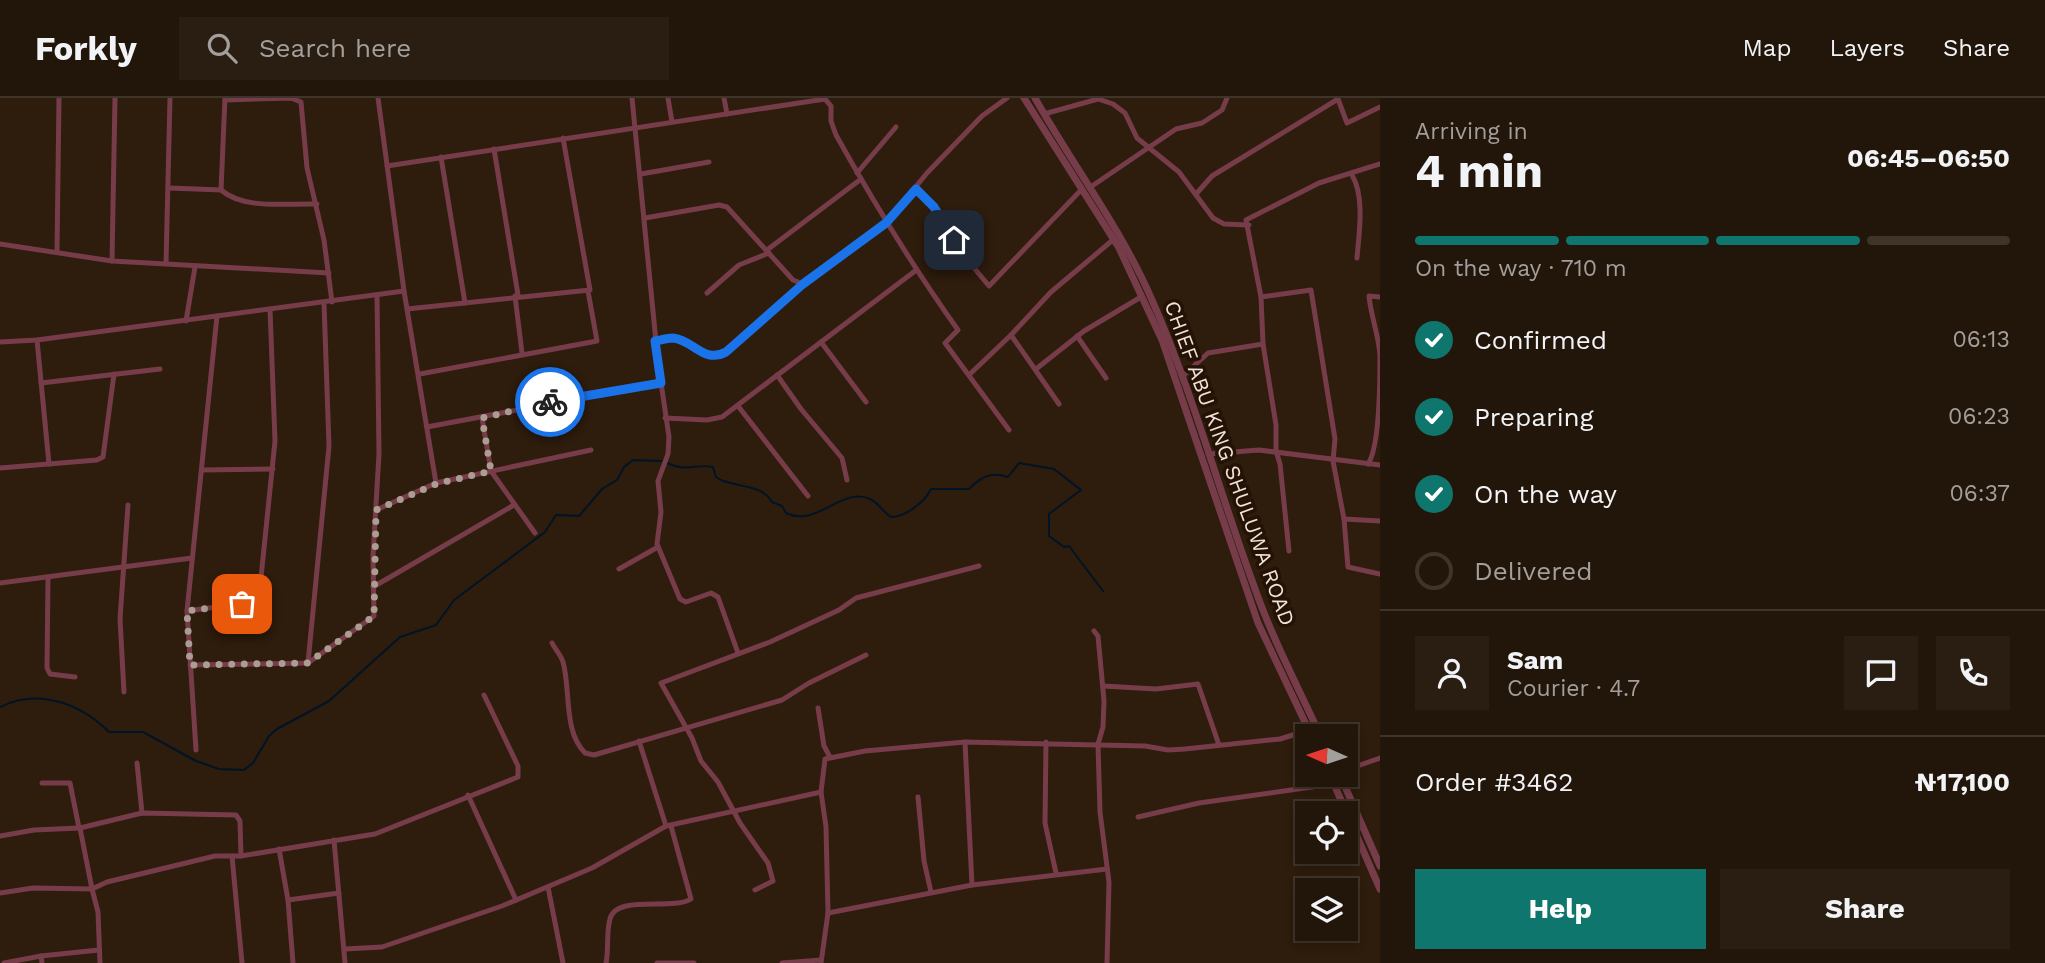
<!DOCTYPE html>
<meta charset="utf-8">
<style>
body{margin:0;font-family:"Work Sans",sans-serif;background:#2a1e12;color:#f1f3f6;height:100vh;display:flex;flex-direction:column;font-size:26px;white-space:nowrap}
*{box-sizing:border-box;margin:0}
p{font-size:23px;color:#a29f9c}
.icon{flex:none;width:38px;height:38px;fill:none;stroke:currentColor;stroke-width:2;stroke-linecap:round;stroke-linejoin:round}
.map{position:relative;flex:1;overflow:hidden}
.panel{display:flex;flex-direction:column;background:#221509;width:665px}
.panel>*{flex:none}
.needle{width:46px;rotate:273deg}
.fabs{position:absolute;left:1295px;top:626px;display:grid;gap:14px}
.fabs a{display:grid;place-items:center;width:63px;height:63px;border-radius:0px;background:#221509;box-shadow:0 4px 10px #0003,0 0 0 2px #3f342a;font-size:35px}
.pin{position:absolute;display:grid;place-items:center;width:60px;height:60px;color:#fff;margin:-30px;border-radius:14px;box-shadow:0 4px 10px #0006}
.courier{position:absolute;display:grid;place-items:center;width:70px;height:70px;margin:-35px;border:5px solid #1a73e8;border-radius:50%;background:#fff;color:#222;box-shadow:0 2px 9px #0007}
.head em{font-style:normal;font-weight:700}
.head div{display:flex;flex-direction:column-reverse}
.head{display:flex;align-items:center;justify-content:space-between;height:119px;padding:0 35px}
h1{font-size:46px;font-weight:700;line-height:52px}
.bar{display:grid;grid-template-columns:repeat(4,1fr);gap:10px 7px;align-content:center;height:84px;padding:0 35px}
.bar i{height:9px;border-radius:5px;background:#3f342a}
.bar .selected{background:#0f766e}
.bar p{grid-column:span 4}
.line{display:flex;align-items:center;gap:18px;padding:0 35px;border-top:2px solid #3f342a}
.line div{flex:1}
.round{display:grid;place-items:center;flex:none;width:74px;height:74px;border-radius:0px;background:#2a1e12}
ol{padding:0 35px;list-style:none}
li{display:flex;align-items:center;gap:21px;height:77px}
li p{margin-inline-start:auto}
li .icon{padding:7px;border-radius:50%;background:#0f766e;color:#fff;stroke-width:4}
li:last-child{color:#a29f9c}
li i{width:38px;height:38px;border:4px solid #3f342a;border-radius:50%}
.primary-button{display:flex;gap:14px;margin-top:auto;padding:14px 35px}
.primary-button a{flex:1;height:80px;border-radius:0px;background:#0f766e;color:#fff;font-size:28px;font-weight:700;line-height:80px;text-align:center}
.primary-button a+a{background:#2a1e12;color:#f1f3f6}
header{display:flex;align-items:center;gap:42px;box-sizing:border-box;height:98px;padding:0 35px;background:#221509;border-bottom:2px solid #3f342a}
header strong{font-size:33px}
nav{display:flex;gap:38px;margin-inline-start:auto;font-size:24px}
.search{width:490px;height:63px;background:#2a1e12;display:flex;align-items:center;gap:18px;box-sizing:border-box;padding:0 24px;border-radius:0px;color:#a29f9c;font-size:26px}
main{display:flex;flex:1;min-height:0}
.map>svg:first-child{display:block}
.lines{fill:none;stroke-linecap:round;stroke-linejoin:round}
.stream{stroke:#001426;stroke-width:2}
.minor{stroke:#773c4a;stroke-width:5}
.tertiary{stroke:#773c4a;stroke-width:7}
.done{stroke:#ac9d92;stroke-width:7;stroke-dasharray:0 12.6}
.route{stroke:#1a73e8;stroke-width:9}
.labels{text-anchor:middle;dominant-baseline:central;stroke-width:7;stroke-linejoin:round;paint-order:stroke}
.street-label{font-size:21px;fill:#f0e3da;stroke:#241204}
</style>
<header>
<strong>Forkly</strong>
<div class="search"><svg class="icon" aria-label="search" viewBox="0 0 24 24"><circle cx="10" cy="10" r="6"/><path d="M15 15l6 6"/></svg>Search here</div>
<nav><a>Map</a><a>Layers</a><a>Share</a></nav>
</header>
<main>
<div class="map">
<svg width="1380" height="865" viewBox="0 0 1380 865">
<rect width="100%" height="100%" fill="#2e1c0c"/>
<g class="lines">
<g class="stream">
<path d="M667 365C688 375 696 365 713 369L716 379 721 382C738 389 763 387 772 404L782 408 786 415C817 430 842 388 870 401 879 405 883 414 891 419 905 419 925 404 931 391H969C981 379 991 373 1008 379L1019 365 1054 371 1081 392 1049 416V438L1064 449 1069 448 1103 493"/>
<path d="M0 609C38 590 80 605 109 634H143L196 663 219 671 244 672 253 665 269 638 277 631 329 603 400 539 436 527 454 502 545 434 556 417 579 418 602 391 617 382 624 369 633 362 662 363"/>
</g>
<g class="minor">
<polyline points="378,0 404,193 436,385"/>
<polyline points="632,0 658,264 669,339 668,356 658,383 661,414 657,446 680,501 686,504 711,495 718,499 738,555"/>
<polyline points="668,0 672,24"/>
<polyline points="724,0 727,16"/>
<polyline points="225,2 291,0 301,4 307,70 324,142 332,204"/>
<polyline points="1044,16 1098,1 1113,6 1125,15 1137,40 1179,74 1213,120 1224,126 1249,127"/>
<polyline points="494,51 518,197"/>
<polyline points="441,59 465,205"/>
<path d="M387 68 825 1 831 8V23L836 37C874 105 913 169 958 232L945 245 1009 332"/>
<polyline points="857,75 896,29"/>
<polyline points="641,76 709,64"/>
<path d="M1352 77C1365 99 1359 135 1357 160"/>
<polyline points="1092,88 1176,31 1202,25 1222,12 1227,0"/>
<path d="M169 90 221 92C244 112 287 105 317 106"/>
<polyline points="916,91 934,109 961,154 989,188 1082,91"/>
<polyline points="221,92 225,0"/>
<polyline points="1197,95 1212,78 1338,1 1347,25 1380,9"/>
<polyline points="645,120 719,107 727,109 793,182 803,186"/>
<polyline points="0,146 112,163 329,175"/>
<polyline points="767,152 861,81"/>
<polyline points="57,154 59,0"/>
<polyline points="112,163 115,0"/>
<polyline points="166,166 170,0"/>
<polyline points="707,195 739,167 769,155"/>
<polyline points="515,198 522,255"/>
<polyline points="1261,199 1311,192 1335,341 1333,363 1344,421 1380,423"/>
<polyline points="407,211 590,192 563,40"/>
<polyline points="186,223 195,169"/>
<polyline points="1011,237 1051,194 1114,141"/>
<polyline points="1077,238 1106,280"/>
<polyline points="37,242 49,366"/>
<path d="M655 243C661 242 667 240 673 240 694 242 703 266 726 255L803 186 886 125 927 75 982 18 1007 0"/>
<polyline points="0,244 37,242 404,193"/>
<polyline points="821,244 866,304"/>
<polyline points="1036,271 1084,233 1141,199"/>
<polyline points="420,276 597,243 588,193"/>
<polyline points="970,276 1011,237 1059,306"/>
<polyline points="777,277 801,311 842,360 847,382"/>
<polyline points="1184,277 1208,255 1263,246"/>
<polyline points="41,285 160,271"/>
<polyline points="738,308 808,398"/>
<polyline points="482,320 491,373 535,435"/>
<polyline points="665,320 707,322 722,319 915,173"/>
<polyline points="427,329 661,285"/>
<polyline points="1208,356 1259,352 1380,367"/>
<path d="M1368 366C1380 349 1380 283 1380 258 1379 238 1371 219 1369 198L1380 199"/>
<polyline points="0,370 97,362 103,359 114,276"/>
<polyline points="202,372 273,371"/>
<polyline points="376,412 436,385 591,352"/>
<polyline points="1344,421 1348,469 1380,476"/>
<polyline points="1289,453 1280,366 1276,353 1276,327 1263,246 1261,199 1246,122 1319,85 1380,66"/>
<polyline points="619,471 658,449"/>
<polyline points="48,480 47,570 50,576 75,579"/>
<polyline points="0,485 192,460"/>
<polyline points="373,489 514,407"/>
<polyline points="187,513 252,504 259,499 275,343 270,211"/>
<polyline points="1094,533 1098,538 1104,603 1103,629 1098,646 1100,714 1109,784 1107,865"/>
<path d="M552 545C555 551 561 557 563 564 571 592 563 633 585 655L594 657 782 602 809 585 866 557"/>
<polyline points="308,565 329,348 324,205"/>
<polyline points="190,567 308,565 374,518 373,458 379,356 377,197"/>
<polyline points="1103,588 1156,591 1198,586 1219,647"/>
<polyline points="124,594 120,521 128,407"/>
<polyline points="818,610 824,648 830,659"/>
<polyline points="639,643 666,728"/>
<polyline points="965,644 972,787"/>
<polyline points="1046,644 1045,725 1056,775"/>
<polyline points="196,652 187,513 217,218"/>
<polyline points="137,665 142,715"/>
<polyline points="1346,672 1380,660"/>
<polyline points="42,685 70,685 79,730"/>
<polyline points="468,697 516,802"/>
<polyline points="918,699 924,763 931,794"/>
<polyline points="1138,719 1199,705 1312,689 1341,681"/>
<polyline points="0,738 34,732 80,730"/>
<polyline points="334,742 345,865"/>
<polyline points="279,751 288,802 293,865"/>
<polyline points="232,758 242,865"/>
<polyline points="548,789 563,865"/>
<polyline points="755,792 773,783 768,765 740,725 718,684 701,663 692,640 661,585 770,544 839,512 856,500 979,468"/>
<polyline points="0,795 33,790 92,791 80,730 142,715 236,717 240,723 241,758"/>
<polyline points="288,802 339,795"/>
<polyline points="828,815 972,787 1107,771"/>
<polyline points="345,851 382,849 502,808 592,770 666,728 821,694"/>
<polyline points="4,865 41,858"/>
<polyline points="42,865 41,858 99,852"/>
<polyline points="100,865 98,814 92,791 107,784 215,758 241,758 375,736 518,679 518,668 484,597"/>
<path d="M606 865C609 851 606 835 610 821 616 796 672 813 691 801L671 728"/>
<polyline points="657,865 694,865"/>
<polyline points="782,865 821,862"/>
<polyline points="821,865 828,815 826,729 821,694 825,661 865,653 965,644 1145,648 1168,652 1185,651 1280,641 1309,632"/>
</g>
<g class="tertiary">
<polyline points="1024,0 1119,150 1162,242 1258,525 1312,639"/>
<path d="M1035 0C1073 68 1121 130 1152 202 1193 295 1219 393 1254 488 1272 540 1298 589 1321 639"/>
<polyline points="1330,677 1380,791"/>
<polyline points="1340,677 1380,768"/>
</g>
</g>
<g class="lines">
<polyline class="done" points="242,506 187,513 190,567 308,565 374,518 376,412 436,386 491,373 482,320 550,304"/>
<path class="route" d="M550 304 661 285 655 243C661 242 667 240 673 240 694 242 703 266 726 254L803 186 886 125 916 91 934 109 954 142"/>
</g>
<g class="labels">
<g class="street-label">
<text transform="translate(1230 365) rotate(70)">CHIEF ABU KING SHULUWA ROAD</text>
</g>
</g>
</svg>
<div class="fabs">
<a><svg class="needle" viewBox="-14 -14 28 28"><path d="M0-13l5 13h-10z" fill="#e53935"/><path d="M0 13l5-13h-10z" fill="#a29f9c"/></svg></a>
<a><svg class="icon" aria-label="locate" viewBox="0 0 24 24"><circle cx="12" cy="12" r="6"/><path d="M12 2v4M12 18v4M2 12h4M18 12h4"/></svg></a>
<a><svg class="icon" aria-label="layers" viewBox="0 0 24 24"><path d="M12 4l9 5-9 5-9-5zM3 14l9 5 9-5"/></svg></a>
</div>
<div class="pin" style="left:242px;top:506px;background:#ea580c"><svg class="icon" aria-label="bag" viewBox="0 0 24 24"><path d="M5 8h14l-1 12H6zM9 8a3 3 0 0 1 6 0"/></svg></div>
<div class="pin" style="left:954px;top:142px;background:#1f2937"><svg class="icon" aria-label="home" viewBox="0 0 24 24"><path d="M3 11l9-7 9 7M6 9v11h12V9"/></svg></div>
<div class="courier" style="left:550px;top:304px"><svg class="icon" aria-label="bike" viewBox="0 0 24 24"><circle cx="6" cy="16" r="4"/><circle cx="18" cy="16" r="4"/><path d="M6 16l4-8h5l3 8M10 8l3 8H6M13 5h3"/></svg></div>
</div>
<section class="panel">
<div class="head"><div><h1>4 min</h1><p>Arriving in</p></div><em>06:45–06:50</em></div>
<div class="bar"><i class="selected"></i><i class="selected"></i><i class="selected"></i><i></i><p>On the way · 710 m</p></div>
<ol>
<li><svg class="icon" aria-label="check" viewBox="0 0 24 24"><path d="M5 12l5 5 9-10"/></svg>Confirmed<p>06:13</p></li>
<li><svg class="icon" aria-label="check" viewBox="0 0 24 24"><path d="M5 12l5 5 9-10"/></svg>Preparing<p>06:23</p></li>
<li><svg class="icon" aria-label="check" viewBox="0 0 24 24"><path d="M5 12l5 5 9-10"/></svg>On the way<p>06:37</p></li>
<li><i></i>Delivered</li>
</ol>
<div class="line" style="height:126px"><a class="round"><svg class="icon" aria-label="person" viewBox="0 0 24 24"><circle cx="12" cy="8" r="4"/><path d="M4 21q1-7 8-7t8 7"/></svg></a><div><b>Sam</b><p>Courier · 4.7</p></div><a class="round"><svg class="icon" aria-label="chat" viewBox="0 0 24 24"><path d="M4 5h16v11H9l-5 4z"/></svg></a><a class="round"><svg class="icon" aria-label="phone" viewBox="0 0 24 24"><path d="M5 4h4l2 5-3 2q2 4 5 5l2-3 5 2v4C11 20 4 13 5 4z"/></svg></a></div>
<div class="line" style="height:91px"><div>Order #3462</div><b>₦17,100</b></div>
<div class="primary-button"><a>Help</a><a>Share</a></div>
</section>
</main>
